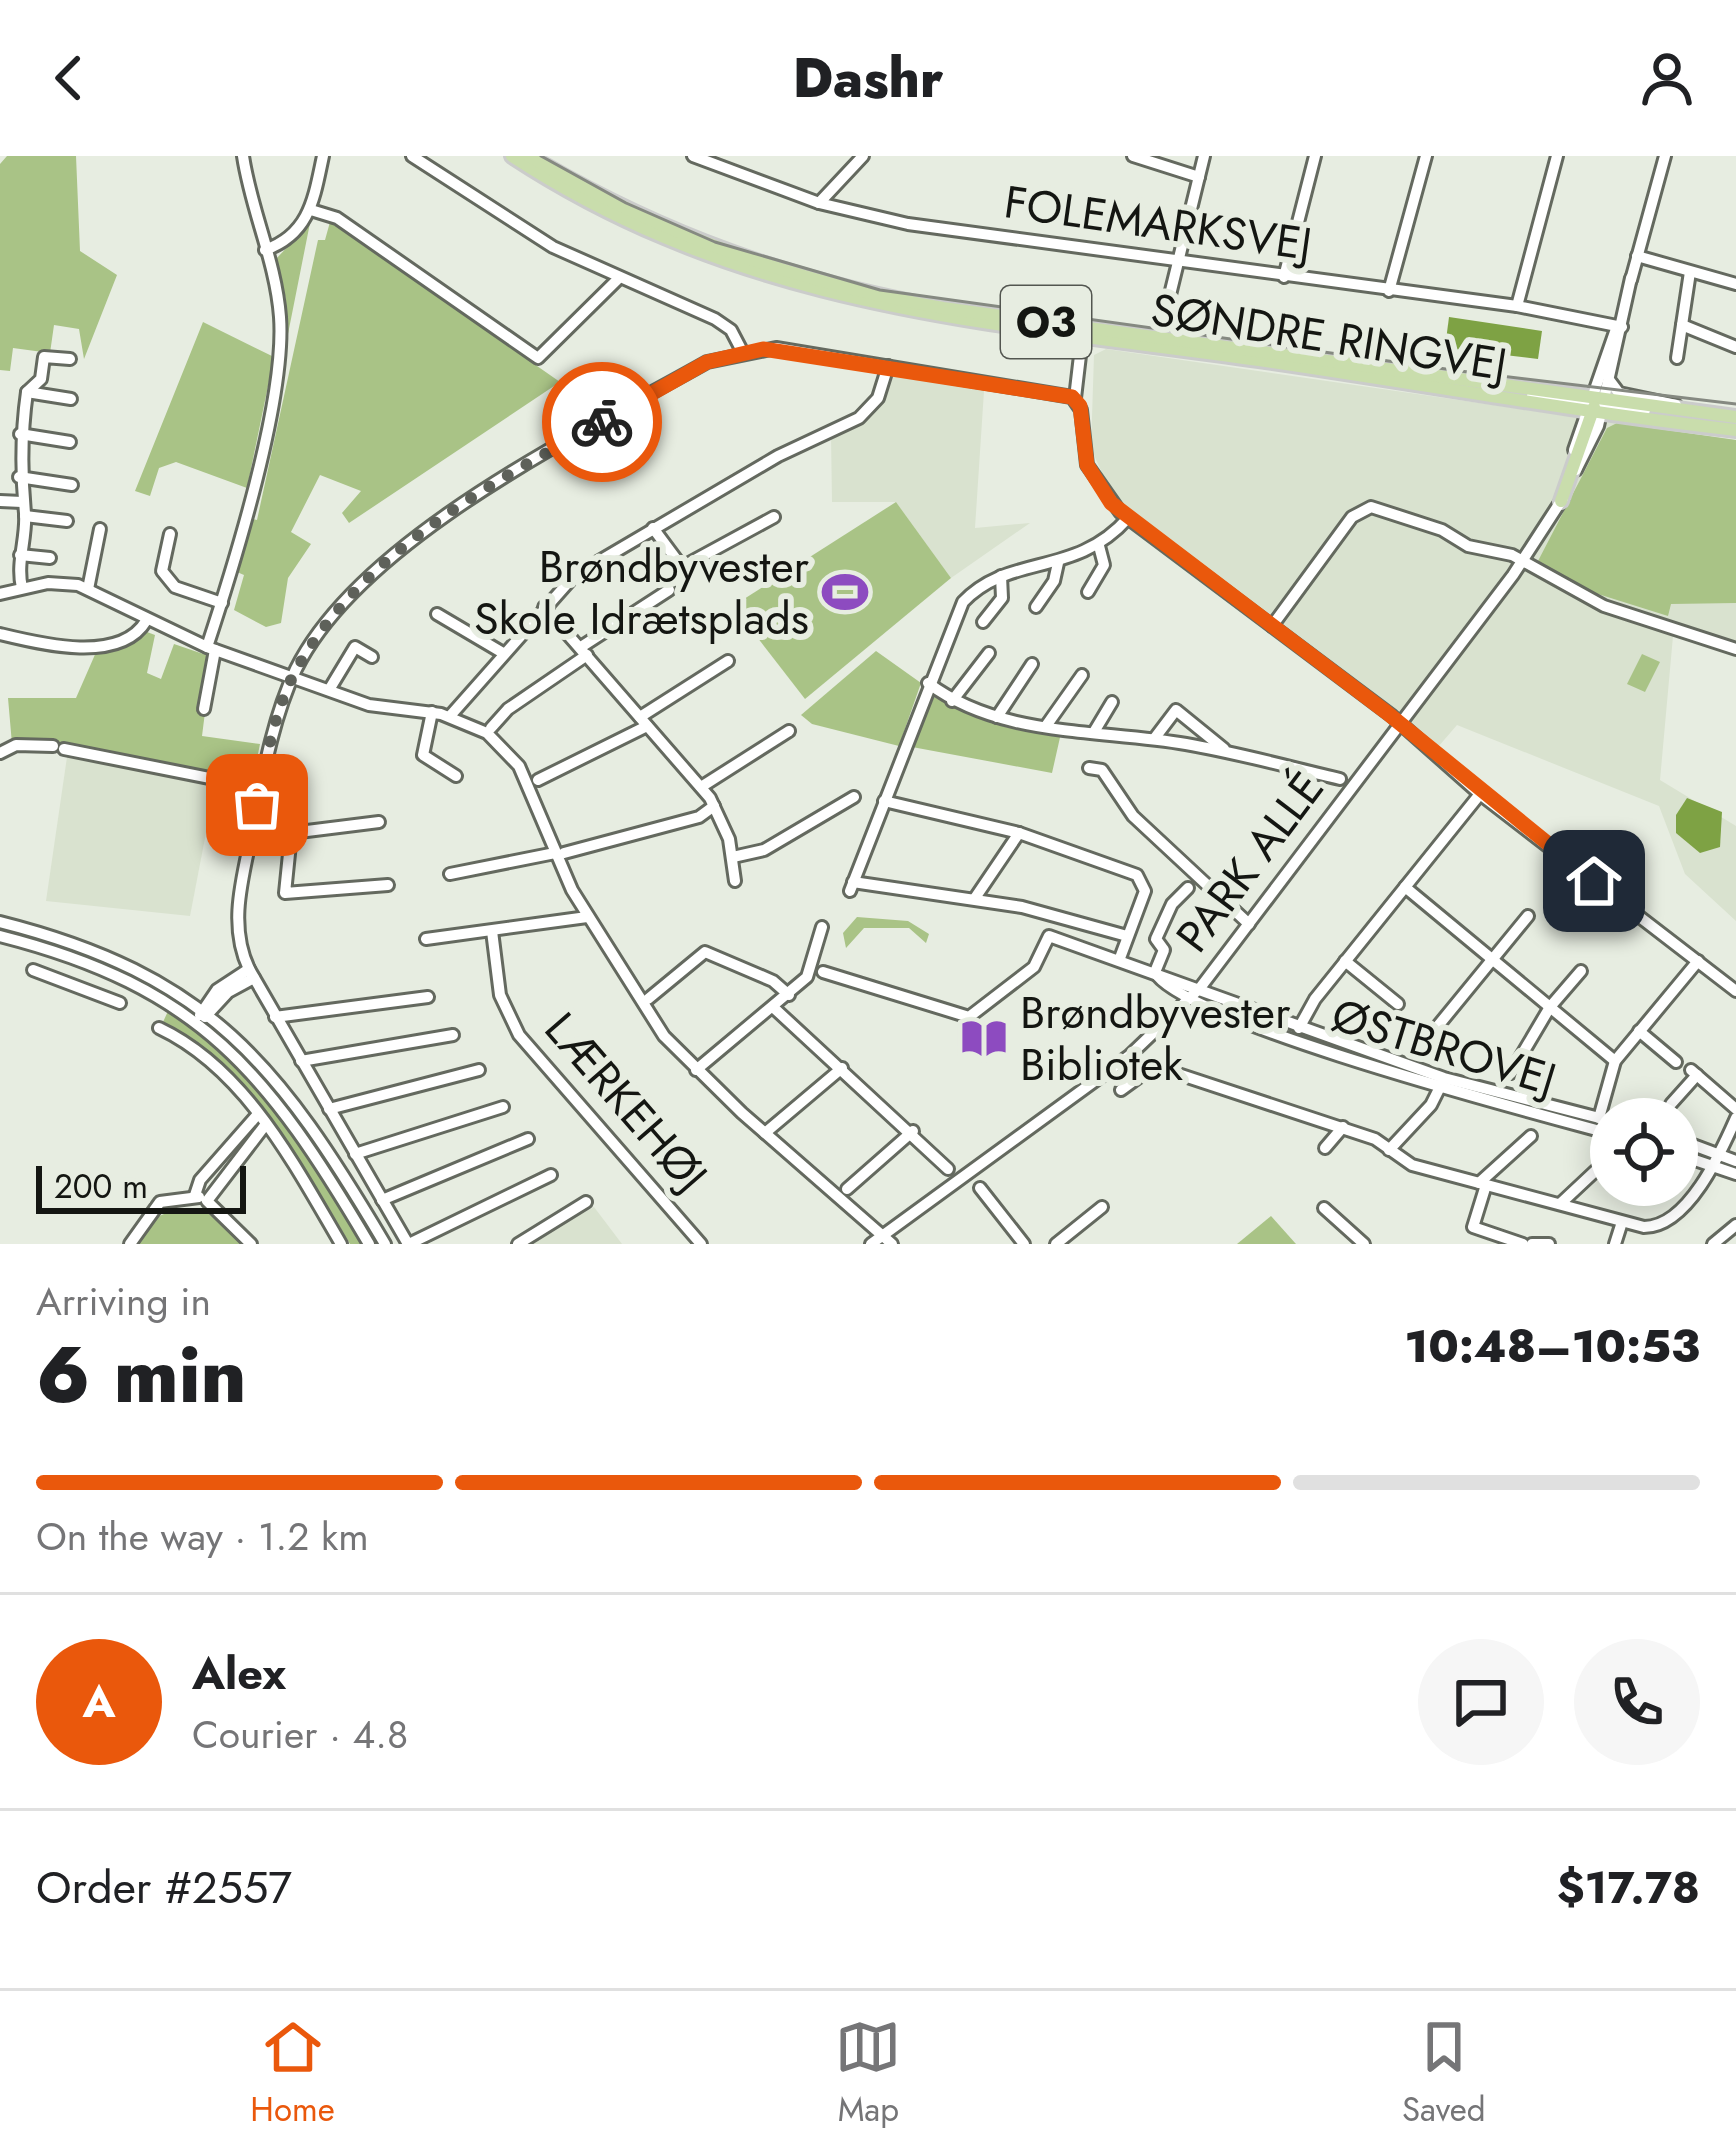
<!DOCTYPE html>
<meta charset="utf-8">
<style>
body{margin:0;font-family:Jost,sans-serif;background:#f6f6f6;color:#202124;height:100vh;display:flex;flex-direction:column;font-size:45px;white-space:nowrap}
*{box-sizing:border-box;margin:0}
p{font-size:39px;color:#757577}
.icon{flex:none;width:66px;height:66px;fill:none;stroke:currentColor;stroke-width:2;stroke-linecap:round;stroke-linejoin:round}
.map{position:relative;height:1088px;overflow:hidden}
.drawer{display:flex;flex-direction:column;background:#fff;flex:1}
.drawer>*{flex:none}
.fabs{position:absolute;left:1590px;top:942px;display:grid;gap:24px}
.fabs a{display:grid;place-items:center;width:108px;height:108px;border-radius:50%;background:#fff;box-shadow:0 6px 30px #0003;font-size:60px}
.scale{position:absolute;left:36px;bottom:30px;width:210px;box-sizing:border-box;padding-left:12px;border:6px solid #141612;border-top:0;font-size:33px;line-height:42px;white-space:nowrap;color:#141612;-webkit-text-stroke:9px #e7ede1;paint-order:stroke}
.pin{position:absolute;display:grid;place-items:center;width:102px;height:102px;color:#fff;margin:-51px;border-radius:24px;box-shadow:0 6px 18px #0006}
.courier{position:absolute;display:grid;place-items:center;width:120px;height:120px;margin:-60px;border:9px solid #ea580c;border-radius:50%;background:#fff;color:#222;box-shadow:0 3px 15px #0007}
.headline em{font-style:normal;font-weight:800}
.headline div{display:flex;flex-direction:column-reverse}
.headline{display:flex;align-items:center;justify-content:space-between;height:204px;padding:0 36px}
h1{font-size:78px;font-weight:800;line-height:90px}
.bar{display:grid;grid-template-columns:repeat(4,1fr);gap:18px 12px;align-content:center;height:144px;padding:0 36px}
.bar i{height:15px;border-radius:9px;background:#e0e0e0}
.bar .current{background:#ea580c}
.bar p{grid-column:span 4}
.line{display:flex;align-items:center;gap:30px;padding:0 36px;border-top:3px solid #e0e0e0}
.line div{flex:1}
.round{display:grid;place-items:center;flex:none;width:126px;height:126px;border-radius:63px;background:#f6f6f6}
header{display:flex;justify-content:space-between;align-items:center;height:156px;padding:0 36px;background:#fff;font-size:54px;font-weight:800}
.tabs{display:flex;justify-content:space-around;align-items:center;height:168px;border-top:3px solid #e0e0e0;background:#fff;font-size:33px;color:#757577}
.tabs a{display:grid;justify-items:center;gap:6px}
.tabs .current{color:#ea580c}
.map>svg:first-child{display:block}
.built{fill:#d9e2cf}
.green{fill:#a9c386}
.water{fill:#7ea244}
.lines{fill:none;stroke-linecap:round;stroke-linejoin:round}
.minor-casing{stroke:#64695f;stroke-width:16}
.major-casing{stroke:#cbcccb;stroke-width:18}
.minor{stroke:#fff;stroke-width:10}
.major{stroke:#c9ddac;stroke-width:12}
.tram{stroke:#858981;stroke-width:3}
.done{stroke:#5e615a;stroke-width:12;stroke-dasharray:0 21.6}
.route{stroke:#ea580c;stroke-width:15}
.labels{text-anchor:middle;dominant-baseline:central;stroke-width:12;stroke-linejoin:round;paint-order:stroke}
.shield{fill:#e7ede1;stroke:#535650;stroke-width:3}
.shield-label{font-size:42px;font-weight:bold;fill:#141612}
.street-label{font-size:45px;fill:#141612;stroke:#e7ede1}
.poi-label{font-size:45px;fill:#141612;stroke:#e7ede1;text-anchor:end}
</style>
<header><svg class="icon" aria-label="back" viewBox="0 0 24 24"><path d="M15 5l-7 7 7 7"/></svg>Dashr<svg class="icon" aria-label="person" viewBox="0 0 24 24"><circle cx="12" cy="8" r="4"/><path d="M4 21q1-7 8-7t8 7"/></svg></header>
<div class="map">
<svg width="1736" height="1088" viewBox="0 0 1736 1088">
<rect width="100%" height="100%" fill="#e7ede1"/>
<g class="built">
<polygon points="1106,193 1736,284 1736,488 1674,469 1660,624 1736,670 1736,765 1685,718 1659,650 1457,569 1438,591 1129,353 1109,333 1091,292 1094,199"/>
<polygon points="891,218 984,235 975,372 1030,367 951,422 896,346 832,346 831,279 868,264"/>
<polygon points="67,601 215,630 190,760 46,745"/>
<polygon points="594,1051 622,1088 527,1088"/>
</g>
<g class="green">
<polygon points="7,0 76,0 80,95 117,119 84,203 79,173 54,169 50,197 13,192 10,215 0,214 0,8"/>
<polygon points="330,66 560,226 349,367 342,357 361,335 320,319 291,376 311,388 288,422 281,467 266,471 234,454 244,419 237,416 249,362 257,364 318,84 325,84"/>
<polygon points="310,67 287,183 286,144 276,103"/>
<polygon points="203,166 274,201 247,332 176,306 159,312 150,340 135,335"/>
<polygon points="1617,267 1736,284 1736,447 1671,448 1668,460 1582,433 1538,405 1607,272"/>
<polygon points="896,346 951,422 805,543 733,450"/>
<polygon points="147,476 155,479 147,517 161,523 174,488 212,501 202,580 260,588 254,618 247,622 45,585 12,588 8,542 76,542 97,494 113,495"/>
<polygon points="876,495 921,527 899,590 812,568 801,559"/>
<polygon points="1642,498 1660,506 1645,536 1627,528"/>
<polygon points="934,541 1005,571 1061,577 1052,617 912,591"/>
<polygon points="857,761 908,765 929,778 926,787 909,772 864,772 846,792 843,777"/>
<path d="M169 853C263 929 302 985 363 1088H350C299 1002 248 922 163 866Z"/>
<polygon points="178,1052 209,1058 243,1088 135,1088 157,1061"/>
<polygon points="1271,1060 1296,1088 1237,1088"/>
</g>
<g class="water">
<polygon points="1449,161 1542,175 1538,203 1445,192"/>
<polygon points="1687,642 1722,656 1720,691 1700,697 1676,677 1676,659"/>
</g>
<g class="lines">
<g class="minor-casing">
<g id="minor">
<polyline points="412,0 553,91 715,163 731,174 742,195"/>
<polyline points="693,0 819,47 908,68 1517,150 1622,171"/>
<polyline points="1133,0 1199,21"/>
<polyline points="819,47 863,0"/>
<polyline points="311,54 337,62 538,202 617,124"/>
<path d="M265 94C310 78 314 42 323 0"/>
<polyline points="1637,100 1736,128"/>
<polyline points="1284,121 1315,0"/>
<polyline points="1631,124 1665,0"/>
<polyline points="1389,135 1426,0"/>
<polyline points="1517,150 1557,0"/>
<polyline points="1167,151 1204,0"/>
<polyline points="1682,169 1736,191"/>
<polyline points="1677,202 1690,116"/>
<polyline points="1610,225 1619,237 1676,249"/>
<polyline points="27,236 71,243"/>
<polyline points="1532,240 1590,247"/>
<polyline points="1075,242 1081,191"/>
<polyline points="1598,250 1645,254"/>
<polyline points="20,278 70,286"/>
<polyline points="1574,294 1615,176"/>
<polyline points="1576,314 1598,270 1631,122"/>
<polyline points="19,321 72,329"/>
<polyline points="0,345 22,346"/>
<polyline points="25,360 67,365"/>
<polyline points="653,372 682,411 774,361"/>
<polyline points="170,378 162,415 175,431 222,447"/>
<polyline points="20,399 50,402"/>
<polyline points="560,408 581,415"/>
<path d="M22 432C16 406 27 382 25 357 21 315 21 278 27 236L41 223 44 201 70 203"/>
<polyline points="88,433 100,373"/>
<polyline points="1088,436 1104,409 1099,390"/>
<polyline points="0,438 48,427 78,429 207,491 369,549 441,558 487,577 519,610 572,734 664,880 742,957 892,1088"/>
<polyline points="544,451 710,642 729,683 735,725"/>
<polyline points="1036,451 1054,425 1058,407"/>
<polyline points="437,458 503,497"/>
<polyline points="983,466 1002,442 1001,420"/>
<polyline points="1272,470 1352,361 1371,351 1442,374 1468,390 1512,399 1604,450 1736,493"/>
<path d="M0 478C41 488 120 508 146 465"/>
<path d="M207 491C234 409 286 244 280 161 276 106 251 54 243 0"/>
<polyline points="581,491 669,434"/>
<path d="M928 527C1001 582 1100 573 1186 588 1238 597 1289 611 1340 623"/>
<polyline points="329,534 355,491 372,501"/>
<polyline points="952,545 989,497"/>
<polyline points="204,553 215,494"/>
<polyline points="432,556 423,599 456,620"/>
<polyline points="450,560 574,420 778,300 859,262 878,242 888,210"/>
<polyline points="640,561 728,505"/>
<polyline points="997,561 1032,508"/>
<polyline points="1046,570 1082,519"/>
<polyline points="491,572 508,553 587,499"/>
<polyline points="1094,576 1112,546"/>
<polyline points="1154,583 1176,554 1224,593"/>
<polyline points="64,593 295,639 285,737 388,729"/>
<polyline points="0,597 16,589 53,590"/>
<polyline points="1089,612 1102,614 1133,660 1249,768"/>
<polyline points="538,624 647,570"/>
<polyline points="701,631 789,575"/>
<polyline points="884,645 1019,677 1137,719 1145,735 1120,802"/>
<polyline points="291,677 379,666"/>
<polyline points="564,697 699,661 714,650"/>
<polyline points="733,701 764,694 854,641"/>
<polyline points="450,718 555,697"/>
<polyline points="853,726 1022,751 1127,780"/>
<polyline points="1405,731 1615,905"/>
<path d="M850 735 963 446C1009 397 1075 422 1128 362"/>
<polyline points="975,742 1019,677"/>
<path d="M0 766C210 819 279 909 385 1088"/>
<polyline points="492,775 500,839 519,879 701,1088"/>
<path d="M0 780C201 831 268 917 369 1088"/>
<polyline points="426,783 587,761"/>
<polyline points="1345,805 1398,848"/>
<polyline points="33,814 120,847"/>
<polyline points="823,816 969,861 1034,811 1049,780 1444,922 1611,965"/>
<path d="M1155 816C1179 865 1542 959 1611 978"/>
<polyline points="1155,816 1164,794 1156,783 1172,748 1188,732"/>
<polyline points="648,843 705,796 773,825 789,839"/>
<polyline points="774,852 948,1013"/>
<polyline points="200,859 217,834 249,813"/>
<polyline points="205,861 228,836 254,822"/>
<polyline points="275,861 428,841"/>
<path d="M159 872C246 913 295 1010 341 1088"/>
<polyline points="1299,872 1315,843 1480,638"/>
<polyline points="1639,875 1676,906"/>
<polyline points="1419,893 1528,760"/>
<polyline points="301,905 453,879"/>
<polyline points="696,914 807,821 822,771"/>
<polyline points="1691,914 1736,953"/>
<polyline points="1511,917 1550,851 1581,815"/>
<path d="M1121 934 1154 910 1375 983 1412 1009 1644 1071C1688 1071 1721 996 1736 962"/>
<polyline points="1671,948 1697,919"/>
<polyline points="329,953 479,914"/>
<polyline points="1599,962 1615,905 1698,805"/>
<polyline points="765,977 842,912"/>
<polyline points="1677,983 1736,1005"/>
<polyline points="1325,992 1343,971"/>
<polyline points="1389,994 1431,949 1442,927"/>
<polyline points="355,998 503,951"/>
<polyline points="1677,998 1736,1018"/>
<polyline points="1479,1027 1531,980"/>
<polyline points="1486,1029 1473,1071 1523,1088"/>
<polyline points="980,1032 1024,1088"/>
<polyline points="847,1033 913,975"/>
<polyline points="195,1039 200,1024 258,958"/>
<polyline points="382,1044 528,983"/>
<polyline points="1560,1048 1607,1004"/>
<polyline points="1324,1052 1364,1088"/>
<polyline points="130,1088 160,1046 199,1041"/>
<polyline points="251,1088 207,1045 266,968"/>
<path d="M408 1088 249 813C227 767 244 718 253 671 263 619 273 561 296 513 361 382 583 276 707 206L776 192 1072 241 1081 254 1087 309 1120 356 1392 560 1480 638 1736 835"/>
<polyline points="409,1088 551,1019"/>
<polyline points="518,1088 586,1046"/>
<polyline points="871,1088 1129,900 1200,832 1513,419 1563,342"/>
<polyline points="1056,1088 1102,1051"/>
<polyline points="1532,1088 1549,1088"/>
<polyline points="1615,1088 1622,1066"/>
<polyline points="1713,1088 1736,1069"/>
</g>
</g>
<g class="major-casing">
<g id="major">
<path d="M512 0C747 154 990 166 1259 204 1418 227 1576 256 1736 274"/>
<path d="M529 0C659 78 794 126 943 152L1736 261"/>
<polyline points="1561,345 1594,251"/>
</g>
</g>
<use href="#minor" class="minor"/>
<use href="#major" class="major"/>
<polyline class="tram" points="541,0 626,47 715,86 880,134 1460,215 1736,248"/>
</g>
<g class="lines">
<path class="done" d="M257 649C266 604 275 549 299 509 366 394 490 328 602 266"/>
<polyline class="route" points="602,266 707,206 763,193 1072,241 1080,250 1087,309 1111,347 1386,556 1594,725"/>
</g>
<defs>
<g id="stadium-bare" transform="scale(3.6)"><path d="M0-5a6.5 5 0 1 0 0 10a6.5 5 0 1 0 0-10ZM-3.5-1.8h7v3.6h-7Z" fill="#8d4bc0" stroke="#e7ede1" stroke-width="2.5" paint-order="stroke"/></g>
<g id="library-bare" transform="scale(3.6)"><path d="M-6-4Q-3-5.5-.7-3.5V5Q-3 3-6 4ZM6-4Q3-5.5 .7-3.5V5Q3 3 6 4Z" fill="#8d4bc0" stroke="#e7ede1" stroke-width="2.5" paint-order="stroke"/></g>
</defs>
<g fill-rule="evenodd">
<use href="#stadium-bare" x="845" y="436"/>
<use href="#library-bare" x="984" y="882"/>
</g>
<g class="labels">
<rect class="shield" x="1001" y="130" width="90" height="72" rx="9"/>
<g class="shield-label">
<text x="1046" y="166">O3</text>
</g>
<g class="street-label">
<text transform="translate(1158 67) rotate(8)">FOLEMARKSVEJ</text>
<text transform="translate(1329 181) rotate(9)">SØNDRE RINGVEJ</text>
<text transform="translate(1250 706) rotate(-53)">PARK ALLÉ</text>
<text transform="translate(1444 891) rotate(17)">ØSTBROVEJ</text>
<text transform="translate(626 946) rotate(49)">LÆRKEHØJ</text>
</g>
<g class="poi-label">
<text x="809" y="410">Brøndbyvester<tspan x="809" dy="52">Skole Idrætsplads</tspan></text>
<text x="1020" y="856" text-anchor="start">Brøndbyvester<tspan x="1020" dy="52">Bibliotek</tspan></text>
</g>
</g>
</svg>
<div class="fabs">
<a><svg class="icon" aria-label="locate" viewBox="0 0 24 24"><circle cx="12" cy="12" r="6"/><path d="M12 2v4M12 18v4M2 12h4M18 12h4"/></svg></a>
</div>
<div class="scale">200 m</div>
<div class="pin" style="left:257px;top:649px;background:#ea580c"><svg class="icon" aria-label="bag" viewBox="0 0 24 24"><path d="M5 8h14l-1 12H6zM9 8a3 3 0 0 1 6 0"/></svg></div>
<div class="pin" style="left:1594px;top:725px;background:#1f2937"><svg class="icon" aria-label="home" viewBox="0 0 24 24"><path d="M3 11l9-7 9 7M6 9v11h12V9"/></svg></div>
<div class="courier" style="left:602px;top:266px"><svg class="icon" aria-label="bike" viewBox="0 0 24 24"><circle cx="6" cy="16" r="4"/><circle cx="18" cy="16" r="4"/><path d="M6 16l4-8h5l3 8M10 8l3 8H6M13 5h3"/></svg></div>
</div>
<section class="drawer">
<div class="headline"><div><h1>6 min</h1><p>Arriving in</p></div><em>10:48–10:53</em></div>
<div class="bar"><i class="current"></i><i class="current"></i><i class="current"></i><i></i><p>On the way · 1.2 km</p></div>
<div class="line" style="height:216px"><b class="round" style="background:#ea580c;color:#fff">A</b><div><b>Alex</b><p>Courier · 4.8</p></div><a class="round"><svg class="icon" aria-label="chat" viewBox="0 0 24 24"><path d="M4 5h16v11H9l-5 4z"/></svg></a><a class="round"><svg class="icon" aria-label="phone" viewBox="0 0 24 24"><path d="M5 4h4l2 5-3 2q2 4 5 5l2-3 5 2v4C11 20 4 13 5 4z"/></svg></a></div>
<div class="line" style="height:156px"><div>Order #2557</div><b>$17.78</b></div>
</section>
<nav class="tabs">
<a class="current"><svg class="icon" aria-label="home" viewBox="0 0 24 24"><path d="M3 11l9-7 9 7M6 9v11h12V9"/></svg>Home</a>
<a><svg class="icon" aria-label="map" viewBox="0 0 24 24"><path d="M3 6l6-2 6 2 6-2v14l-6 2-6-2-6 2zM9 4v14M15 6v14"/></svg>Map</a>
<a><svg class="icon" aria-label="saved" viewBox="0 0 24 24"><path d="M7 4h10v16l-5-4-5 4z"/></svg>Saved</a>
</nav>
